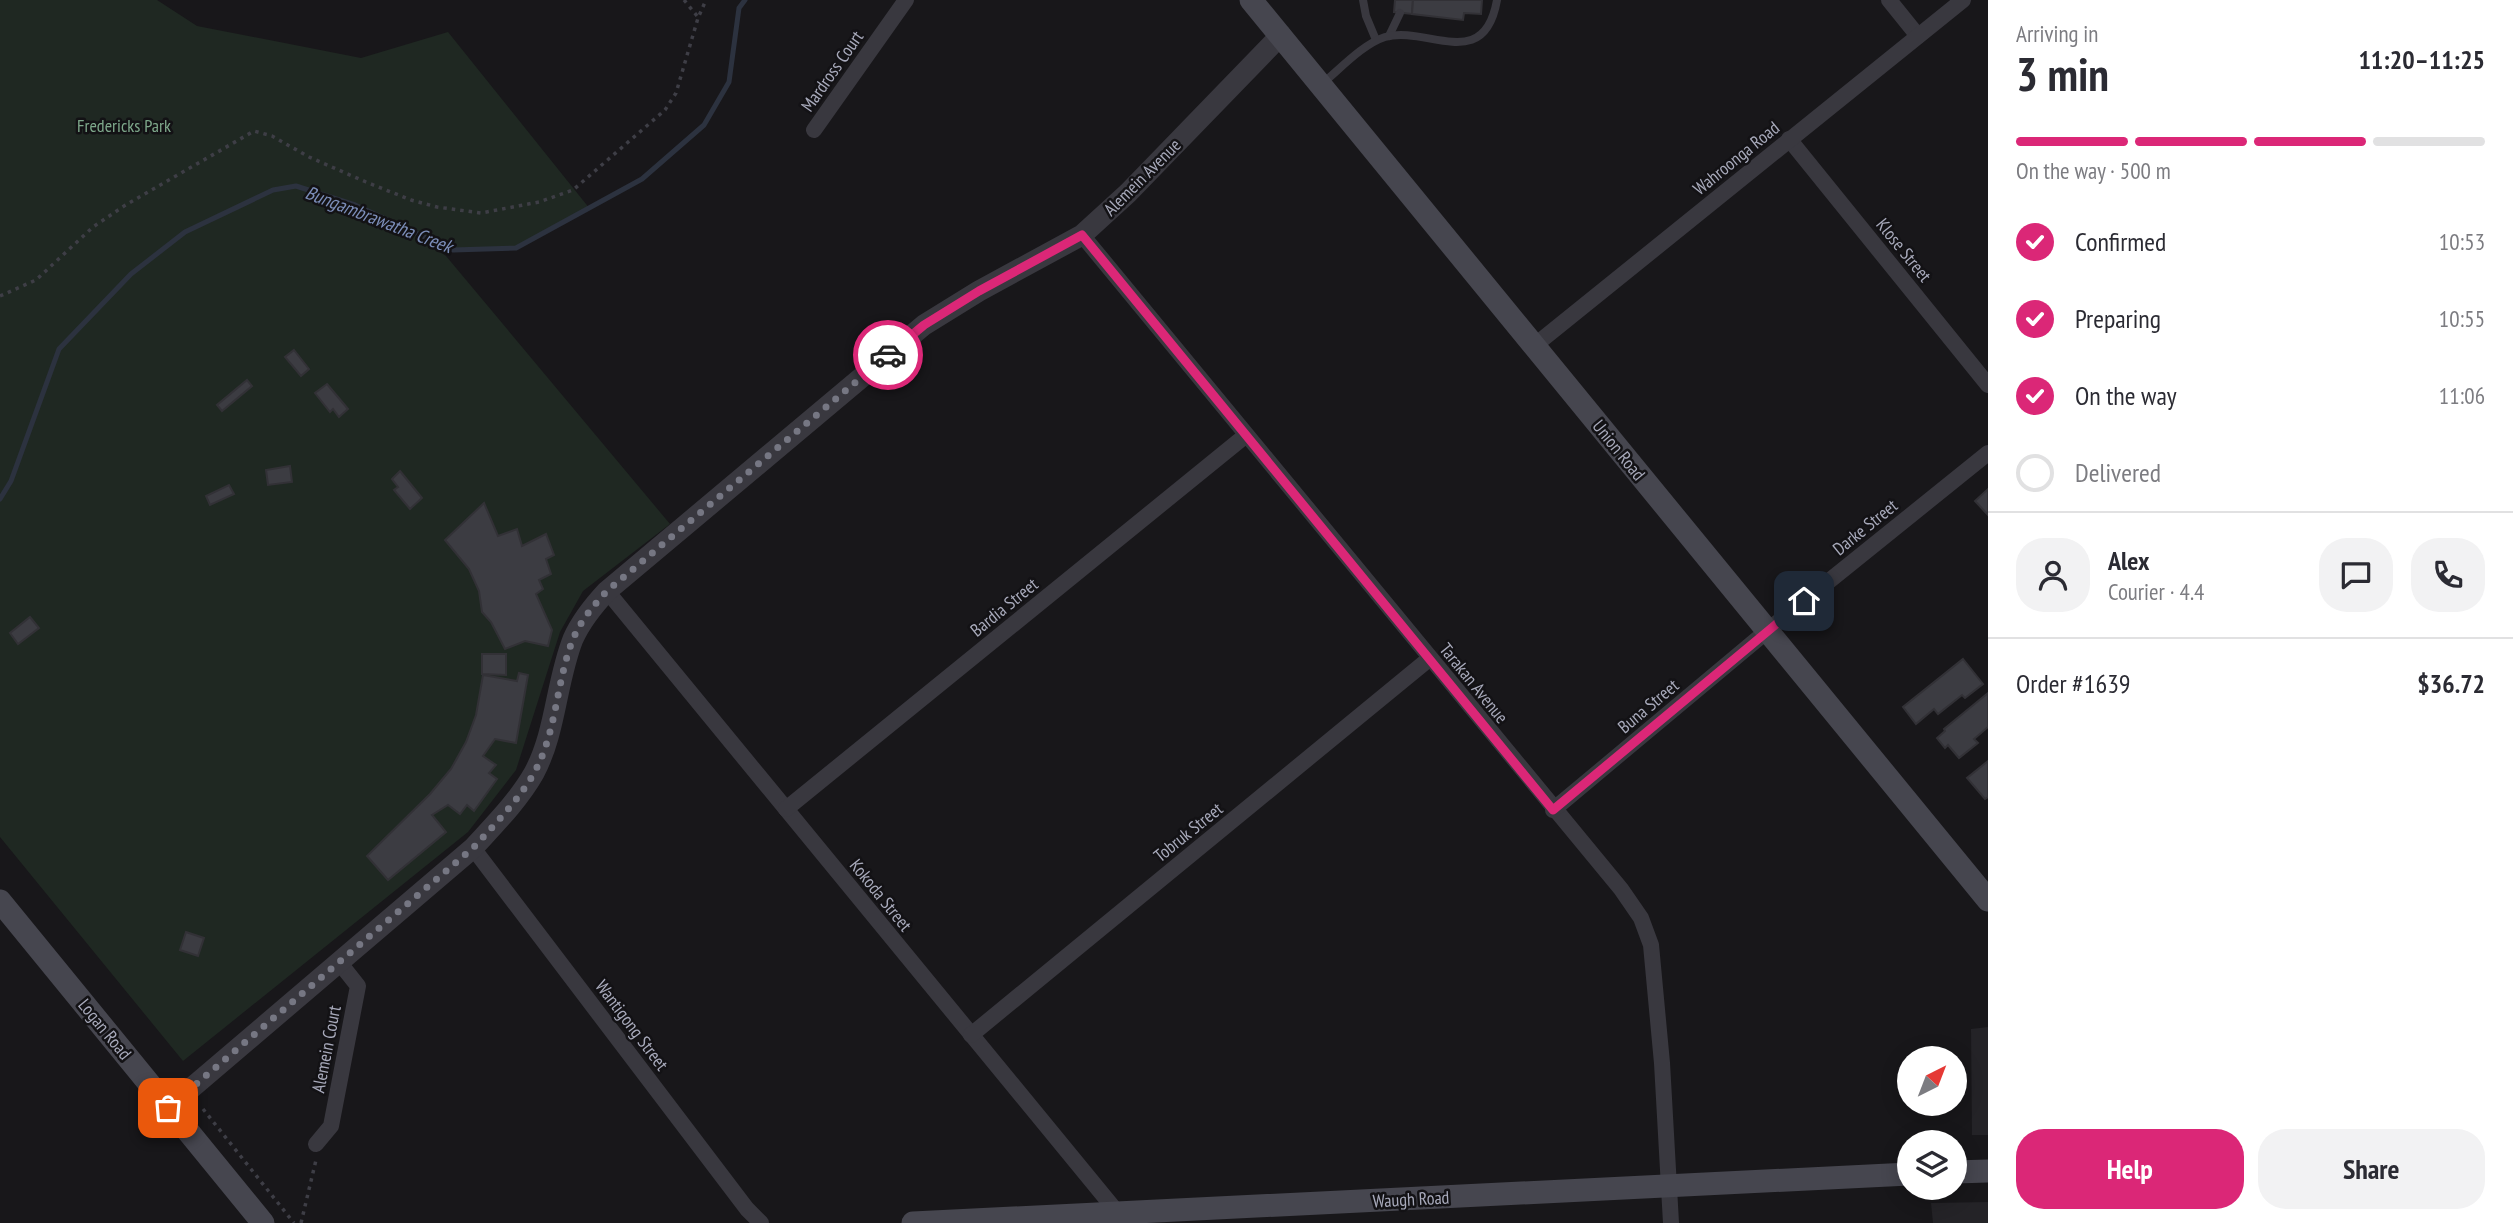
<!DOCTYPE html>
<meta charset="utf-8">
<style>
body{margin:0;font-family:"PT Sans Narrow",sans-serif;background:#f2f2f3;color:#2b2b33;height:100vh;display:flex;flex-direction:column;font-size:26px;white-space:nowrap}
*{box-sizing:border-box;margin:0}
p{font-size:23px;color:#7c7c81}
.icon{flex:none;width:38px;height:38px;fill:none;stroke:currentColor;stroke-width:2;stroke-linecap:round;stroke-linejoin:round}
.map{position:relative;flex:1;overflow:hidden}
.drawer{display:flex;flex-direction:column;background:#fff;width:525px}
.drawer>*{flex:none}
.needle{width:46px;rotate:42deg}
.buttons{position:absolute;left:1897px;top:1046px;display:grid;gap:14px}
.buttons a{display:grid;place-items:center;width:70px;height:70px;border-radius:50%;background:#fff;box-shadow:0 4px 18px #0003;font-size:35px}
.pin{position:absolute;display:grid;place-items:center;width:60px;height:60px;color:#fff;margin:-30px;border-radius:14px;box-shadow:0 4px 10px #0006}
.courier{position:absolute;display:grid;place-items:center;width:70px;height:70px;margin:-35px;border:5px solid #db2777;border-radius:50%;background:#fff;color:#222;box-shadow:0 2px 9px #0007}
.headline em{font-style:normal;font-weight:700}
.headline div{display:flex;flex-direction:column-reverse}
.headline{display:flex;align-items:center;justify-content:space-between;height:119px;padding:0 28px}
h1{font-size:46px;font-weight:700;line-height:52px}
.bar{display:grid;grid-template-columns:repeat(4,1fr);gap:10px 7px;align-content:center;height:84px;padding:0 28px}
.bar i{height:9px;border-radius:5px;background:#e1e1e2}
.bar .selected{background:#db2777}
.bar p{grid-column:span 4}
.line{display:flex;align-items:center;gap:18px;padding:0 28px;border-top:2px solid #e1e1e2}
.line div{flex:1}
.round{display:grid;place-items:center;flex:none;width:74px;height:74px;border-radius:28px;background:#f2f2f3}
ol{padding:0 28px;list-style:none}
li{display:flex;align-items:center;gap:21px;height:77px}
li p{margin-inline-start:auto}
li .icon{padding:7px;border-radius:50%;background:#db2777;color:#fff;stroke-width:4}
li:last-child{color:#7c7c81}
li i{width:38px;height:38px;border:4px solid #e1e1e2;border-radius:50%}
.button{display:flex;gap:14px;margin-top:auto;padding:14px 28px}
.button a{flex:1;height:80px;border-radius:28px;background:#db2777;color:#fff;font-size:28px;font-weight:700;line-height:80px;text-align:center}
.button a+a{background:#f2f2f3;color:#2b2b33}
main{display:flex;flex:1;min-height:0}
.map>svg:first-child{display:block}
.built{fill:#242327}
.green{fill:#1f2822}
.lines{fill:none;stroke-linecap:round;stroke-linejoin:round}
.stream{stroke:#2c323f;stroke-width:5}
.building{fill:#3c3c42;stroke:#323136;stroke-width:2}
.path{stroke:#3e3e46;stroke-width:3.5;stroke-dasharray:3.5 5;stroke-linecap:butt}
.service{stroke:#39383f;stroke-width:8}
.minor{stroke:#39383f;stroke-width:16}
.tertiary{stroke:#39383f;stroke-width:21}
.secondary{stroke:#46464f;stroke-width:23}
.done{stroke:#767783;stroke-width:7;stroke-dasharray:0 12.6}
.route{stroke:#db2777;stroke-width:9}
.labels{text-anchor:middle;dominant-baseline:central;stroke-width:5;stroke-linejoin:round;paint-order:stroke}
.street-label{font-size:18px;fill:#a8aabb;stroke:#131215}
.park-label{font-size:18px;fill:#7ea88b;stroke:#131215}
.water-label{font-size:19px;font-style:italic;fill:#7c8eb9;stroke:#131215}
</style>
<main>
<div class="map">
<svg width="1988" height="1223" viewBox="0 0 1988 1223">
<rect width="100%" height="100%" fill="#18171a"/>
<g class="built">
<polygon points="1988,1027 1988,1135 1972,1135 1971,1029"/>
<polygon points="1988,1202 1988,1223 1933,1223 1931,1203"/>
</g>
<polygon class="green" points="0,0 157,0 197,26 361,58 448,32 590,209 516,248 453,250 416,235 446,256 670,524 583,591 560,632 516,770 468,832 183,1061 0,837"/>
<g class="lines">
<polyline class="stream" points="0,499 11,481 59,349 131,274 185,232 273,190 296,186 355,205 453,250 516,248 642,179 704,125 729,82 739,8 745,0"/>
</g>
<g class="building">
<polygon points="1395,0 1413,0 1412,14 1394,12"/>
<polygon points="1413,0 1482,0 1481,14 1464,13 1463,20 1412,14"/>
<polygon points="294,350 309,369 301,376 285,357"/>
<polygon points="247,380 252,386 222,411 217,405"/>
<polygon points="327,384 348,409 339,417 333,409 330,412 315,393"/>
<polygon points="290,466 292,482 268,485 266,470"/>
<polygon points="400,471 422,498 410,509 394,490 398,487 392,479"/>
<polygon points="229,485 234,494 210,505 206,496"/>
<polygon points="1988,489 1988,515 1975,501"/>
<polygon points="484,503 498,536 517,529 522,546 546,534 554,555 546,559 551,574 539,580 543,589 536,594 552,630 548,646 525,641 505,649 491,622 482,612 479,591 469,569 445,540"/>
<polygon points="30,617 39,628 18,644 10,633"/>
<polygon points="482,654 506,654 506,675 482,674"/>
<polygon points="1963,659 1983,684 1965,698 1962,695 1938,714 1934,709 1916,724 1903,707"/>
<polygon points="519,673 528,675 516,743 495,739 483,756 496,765 489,773 497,779 474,811 467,805 460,814 448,805 432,815 446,832 388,880 367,856 430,794 451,769 466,742 476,715 483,675 517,681"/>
<polygon points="1988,693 1988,727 1974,739 1978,743 1959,758 1948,745 1945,748 1937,738 1945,731 1944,729"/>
<polygon points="1988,761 1988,797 1985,799 1967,778"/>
<polygon points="186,932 204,938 198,956 180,950"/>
</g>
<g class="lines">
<g class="path">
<polyline points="684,0 698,17"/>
<polyline points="0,296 36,280 93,227 124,206 254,131 272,136 309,157 366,182 411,200 437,207 481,213 539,202 573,190 665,110 676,93 698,18 706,0"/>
<polyline points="203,1109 294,1223"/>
<polyline points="301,1223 316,1160"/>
</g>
<g class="service">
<polyline points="1363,0 1366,16 1376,40"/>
<polyline points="1389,36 1400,13"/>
<path d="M1323 83C1341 68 1363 44 1385 37 1427 25 1484 74 1497 0"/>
</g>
<g class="minor">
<polyline points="1889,0 1918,36"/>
<polyline points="814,130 906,0"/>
<polyline points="1789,139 1988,385"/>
<polyline points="1082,235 1621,889 1641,918 1651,945 1662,1063 1671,1223"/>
<polyline points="1534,346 1963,0"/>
<polyline points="607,591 1122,1218"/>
<polyline points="786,809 1245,436"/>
<polyline points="1553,810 1767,631 1988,453"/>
<polyline points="473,848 747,1209 761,1223"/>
<polyline points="971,1035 1429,659"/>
<polyline points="316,1144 331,1126 358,986 339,962"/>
</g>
<path class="tertiary" d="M168 1108 473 848C495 824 518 801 534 773 556 732 556 682 573 639 581 621 593 606 607 591L924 325 979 291 1082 235 1128 193 1281 35"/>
<g class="secondary">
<polyline points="1251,0 1988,900"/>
<polyline points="0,901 263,1223"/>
<polyline points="1955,1172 1988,1171"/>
<polyline points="913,1223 1909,1174"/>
</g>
</g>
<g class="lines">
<path class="done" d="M168 1108 473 848C495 824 518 801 534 773 557 732 556 682 573 639 581 620 593 606 607 591L888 355"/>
<polyline class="route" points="888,355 924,325 979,291 1082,235 1553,810 1804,601"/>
</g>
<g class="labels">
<g class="street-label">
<text transform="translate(832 71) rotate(-55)">Mardross Court</text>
<text transform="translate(1736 158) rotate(-39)">Wahroonga Road</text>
<text transform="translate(1142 177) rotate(-45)">Alemein Avenue</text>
<text transform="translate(1904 250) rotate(51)">Klose Street</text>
<text transform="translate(1619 450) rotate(51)">Union Road</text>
<text transform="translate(1865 527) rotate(-39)">Darke Street</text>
<text transform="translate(1004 607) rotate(-39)">Bardia Street</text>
<text transform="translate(1474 683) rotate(51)">Tarakan Avenue</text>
<text transform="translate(1648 706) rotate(-40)">Buna Street</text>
<text transform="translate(1188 832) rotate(-39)">Tobruk Street</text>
<text transform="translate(881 895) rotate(51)">Kokoda Street</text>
<text transform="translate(632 1025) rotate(53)">Wantigong Street</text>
<text transform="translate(105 1029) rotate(51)">Logan Road</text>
<text transform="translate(326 1049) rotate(-79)">Alemein Court</text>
<text transform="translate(1411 1199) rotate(-3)">Waugh Road</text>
</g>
<g class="park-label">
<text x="124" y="125">Fredericks Park</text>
</g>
<g class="water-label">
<text transform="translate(379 219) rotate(21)">Bungambrawatha Creek</text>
</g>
</g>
</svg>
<div class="buttons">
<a><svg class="needle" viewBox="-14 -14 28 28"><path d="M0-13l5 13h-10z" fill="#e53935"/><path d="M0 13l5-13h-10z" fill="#7c7c81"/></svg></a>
<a><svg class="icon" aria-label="layers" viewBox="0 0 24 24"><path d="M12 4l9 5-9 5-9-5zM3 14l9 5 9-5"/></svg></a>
</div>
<div class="pin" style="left:168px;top:1108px;background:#ea580c"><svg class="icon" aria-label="bag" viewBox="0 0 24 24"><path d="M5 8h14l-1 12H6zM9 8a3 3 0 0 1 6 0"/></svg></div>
<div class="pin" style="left:1804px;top:601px;background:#1f2937"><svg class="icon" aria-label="home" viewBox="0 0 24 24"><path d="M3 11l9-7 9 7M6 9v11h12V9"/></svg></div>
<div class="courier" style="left:888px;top:355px"><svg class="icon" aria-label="car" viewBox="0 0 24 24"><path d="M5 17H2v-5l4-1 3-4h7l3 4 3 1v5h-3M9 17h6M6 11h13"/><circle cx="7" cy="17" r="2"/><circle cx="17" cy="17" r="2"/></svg></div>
</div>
<section class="drawer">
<div class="headline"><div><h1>3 min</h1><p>Arriving in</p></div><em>11:20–11:25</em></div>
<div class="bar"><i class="selected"></i><i class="selected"></i><i class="selected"></i><i></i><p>On the way · 500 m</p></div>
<ol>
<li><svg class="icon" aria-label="check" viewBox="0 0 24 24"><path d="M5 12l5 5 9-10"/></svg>Confirmed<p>10:53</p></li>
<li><svg class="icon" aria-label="check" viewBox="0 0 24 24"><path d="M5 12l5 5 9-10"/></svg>Preparing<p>10:55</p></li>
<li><svg class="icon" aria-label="check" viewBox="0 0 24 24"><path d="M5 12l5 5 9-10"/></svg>On the way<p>11:06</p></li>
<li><i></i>Delivered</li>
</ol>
<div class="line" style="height:126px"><a class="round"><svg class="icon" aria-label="person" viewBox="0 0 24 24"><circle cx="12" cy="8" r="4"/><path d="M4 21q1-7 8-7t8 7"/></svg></a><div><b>Alex</b><p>Courier · 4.4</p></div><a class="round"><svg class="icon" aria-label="chat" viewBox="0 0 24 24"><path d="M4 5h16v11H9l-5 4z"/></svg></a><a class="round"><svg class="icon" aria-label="phone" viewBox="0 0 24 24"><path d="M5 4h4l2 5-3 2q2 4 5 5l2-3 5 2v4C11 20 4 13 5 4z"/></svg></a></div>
<div class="line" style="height:91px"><div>Order #1639</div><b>$36.72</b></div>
<div class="button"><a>Help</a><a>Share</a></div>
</section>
</main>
